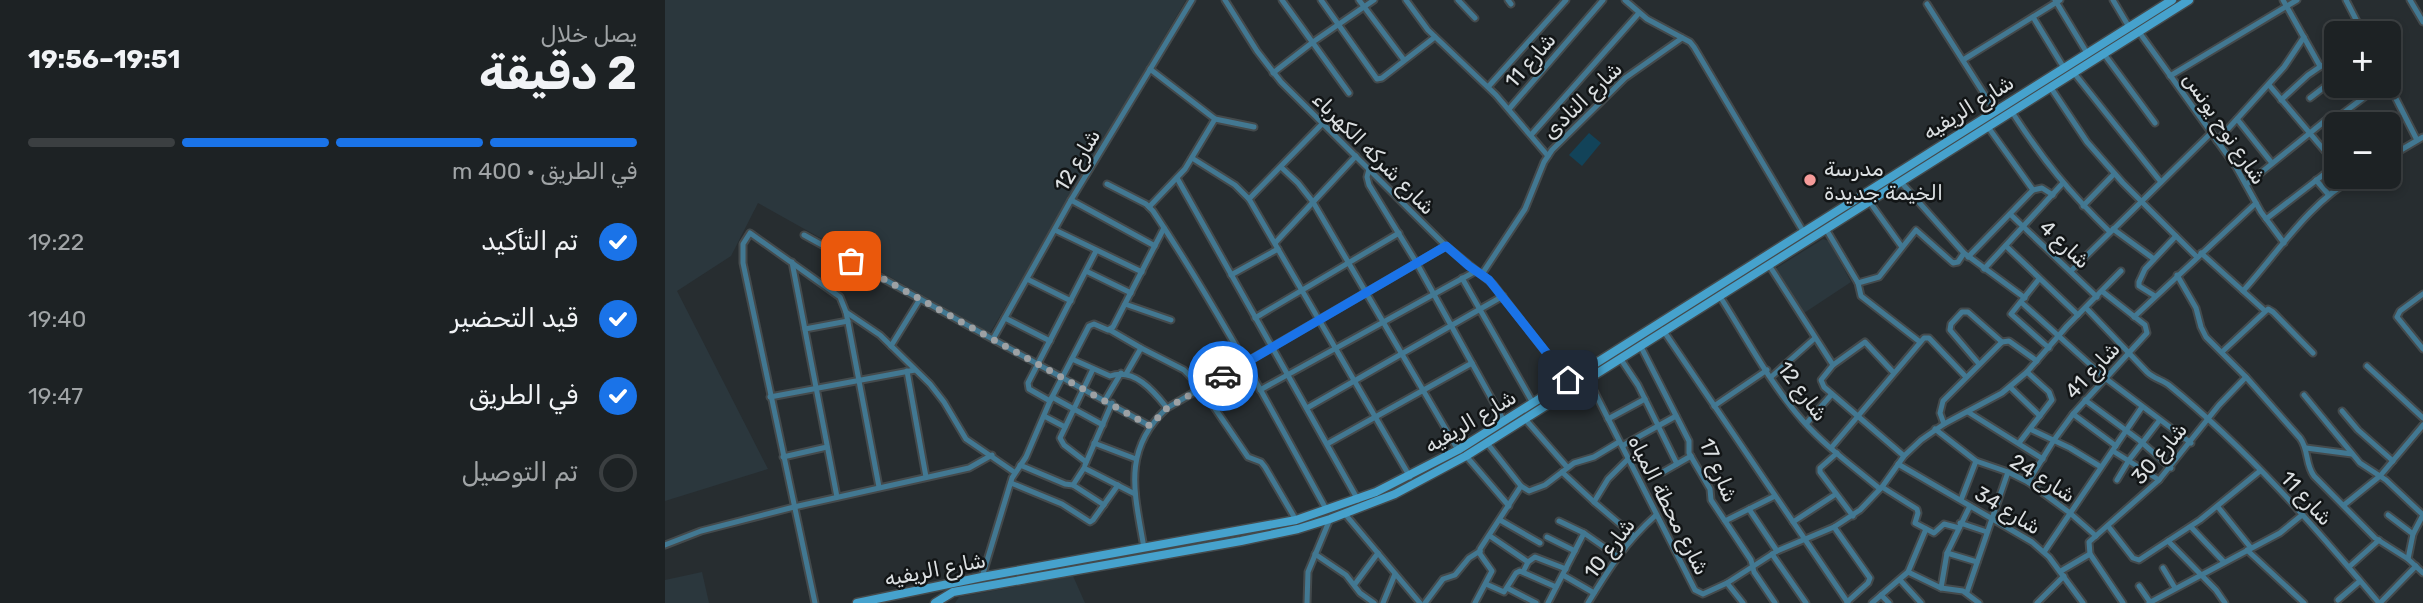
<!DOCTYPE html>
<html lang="ar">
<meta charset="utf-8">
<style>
body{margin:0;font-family:Rubik,"Noto Sans Arabic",sans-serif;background:#2a2f31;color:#f1f3f6;direction:rtl;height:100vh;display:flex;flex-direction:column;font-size:26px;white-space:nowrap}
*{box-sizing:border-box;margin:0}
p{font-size:23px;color:#a0a4a6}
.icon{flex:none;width:38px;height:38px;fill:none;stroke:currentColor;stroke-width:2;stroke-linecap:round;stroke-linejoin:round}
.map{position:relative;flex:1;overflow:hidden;direction:ltr}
.panel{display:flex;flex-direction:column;background:#1d2224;width:665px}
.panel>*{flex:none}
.fabs{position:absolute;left:1659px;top:21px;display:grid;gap:14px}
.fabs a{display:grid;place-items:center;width:77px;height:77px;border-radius:10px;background:#1d2224;box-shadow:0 4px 10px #0003,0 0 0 2px #3b3f41;font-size:35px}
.pin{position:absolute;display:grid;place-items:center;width:60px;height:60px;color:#fff;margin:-30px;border-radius:14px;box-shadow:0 4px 10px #0006}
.courier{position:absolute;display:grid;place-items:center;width:70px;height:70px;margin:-35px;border:5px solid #1a73e8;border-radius:50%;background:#fff;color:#222;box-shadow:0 2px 9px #0007}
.head em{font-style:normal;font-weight:700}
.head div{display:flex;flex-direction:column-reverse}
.head{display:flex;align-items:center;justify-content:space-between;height:119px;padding:0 28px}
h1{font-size:46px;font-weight:700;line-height:52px}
.bar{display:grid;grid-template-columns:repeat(4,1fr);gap:10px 7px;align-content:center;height:84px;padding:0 28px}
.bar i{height:9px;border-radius:5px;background:#3b3f41}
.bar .on{background:#1a73e8}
.bar p{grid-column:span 4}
ol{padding:0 28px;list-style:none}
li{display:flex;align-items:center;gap:21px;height:77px}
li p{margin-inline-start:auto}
li .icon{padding:7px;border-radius:50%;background:#1a73e8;color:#fff;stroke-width:4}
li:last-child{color:#a0a4a6}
li i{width:38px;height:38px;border:4px solid #3b3f41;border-radius:50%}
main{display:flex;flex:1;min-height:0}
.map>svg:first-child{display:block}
.built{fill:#2b373d}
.pitch{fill:#124359}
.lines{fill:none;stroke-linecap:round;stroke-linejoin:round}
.street-casing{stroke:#444a4c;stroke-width:9}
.secondary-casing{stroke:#444a4c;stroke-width:11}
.street{stroke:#427892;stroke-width:5}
.secondary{stroke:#46a2cd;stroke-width:8}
.done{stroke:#9da1a4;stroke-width:7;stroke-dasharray:0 12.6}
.route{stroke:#1a73e8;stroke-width:9}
.poi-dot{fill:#f59b99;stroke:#121516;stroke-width:2.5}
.labels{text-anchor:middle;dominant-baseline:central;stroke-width:5;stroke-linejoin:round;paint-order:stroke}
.street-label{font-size:21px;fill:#dce0e2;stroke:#121516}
.poi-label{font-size:21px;fill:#dce0e2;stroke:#121516;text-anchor:start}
</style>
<main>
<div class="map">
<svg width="1758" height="603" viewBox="0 0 1758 603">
<rect width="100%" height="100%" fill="#272d30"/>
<g class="built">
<polygon points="0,0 521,0 325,333 93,203 66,256 12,291 103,469 0,501"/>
<polygon points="1158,239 1164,241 1186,282 1136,315 1108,270"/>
<polygon points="37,572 44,603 0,603 0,580"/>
<polygon points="408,576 420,603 290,603 294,597"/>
</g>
<polygon class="pitch" points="924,133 936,143 917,166 904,155"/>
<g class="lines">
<g class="street-casing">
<g id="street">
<polyline points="560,0 592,51 616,82 781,246 828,284 903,381"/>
<polyline points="617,0 684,93"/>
<polyline points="656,0 712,79 717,78 770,37"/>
<polyline points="694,0 739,60"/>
<polyline points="741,0 763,30 831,95 883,156"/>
<polyline points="793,0 810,18"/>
<polyline points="843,0 846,4"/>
<polyline points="960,0 982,19 1025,42 1029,47 1138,231"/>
<polyline points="1390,0 1422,53"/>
<polyline points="1448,0 1464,27"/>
<polyline points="1618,0 1655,66"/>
<polyline points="1681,0 1698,33"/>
<polyline points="1745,0 1758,22"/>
<polyline points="1262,4 1330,111"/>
<polyline points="1368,17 1399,68"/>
<polyline points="1474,32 1571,167 1596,212 1619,243"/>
<polyline points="1439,54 1490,123"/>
<polyline points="1298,60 1395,0"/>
<polyline points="485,69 550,119 589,127"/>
<polyline points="608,73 648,42 709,0"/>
<polyline points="1409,73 1496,182"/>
<polyline points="1505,76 1632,0"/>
<polyline points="1604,85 1671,164"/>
<polyline points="1724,85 1752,140"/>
<polyline points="823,87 901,0"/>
<polyline points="1386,88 1422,142 1458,183 1532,257"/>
<polyline points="1645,98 1671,78"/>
<polyline points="1616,100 1643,75 1671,56"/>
<polyline points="844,109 938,0"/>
<path d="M1347 112C1378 160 1404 192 1445 232"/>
<polyline points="1572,119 1607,163"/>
<polyline points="866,135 974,13"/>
<polyline points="1552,141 1619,67 1639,37"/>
<polyline points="1724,157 1758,137"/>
<polyline points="527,158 570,185 584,199 745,477"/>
<polyline points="616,167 633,183 648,202 793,450"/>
<polyline points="704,169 702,177 704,185 751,262 839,421"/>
<polyline points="512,178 693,500"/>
<polyline points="1651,180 1664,195"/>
<polyline points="1235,181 1299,253 1360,298"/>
<path d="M442 184 481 204 488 211C552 307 606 409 661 509"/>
<polyline points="1582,184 1661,120 1677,114 1714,86"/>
<polyline points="1368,190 1377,188 1388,195"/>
<polyline points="584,199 657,124"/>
<polyline points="406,200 490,246"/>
<polyline points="1204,201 1237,247"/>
<polyline points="1418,206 1449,174"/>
<polyline points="484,207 520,169 550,119"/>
<polyline points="1345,214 1432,297"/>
<polyline points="1601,219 1671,165"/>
<polyline points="1161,229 1193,283 1196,296 1255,342"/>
<polyline points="1448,229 1489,259"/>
<polyline points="390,230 477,272"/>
<polyline points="139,235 485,426"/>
<polyline points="610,243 691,156"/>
<polyline points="1341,246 1413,315"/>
<polyline points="1536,253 1599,310"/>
<polyline points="1303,257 1368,190 1323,127"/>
<polyline points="127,262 172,497"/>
<polyline points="1104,265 1168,365"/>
<polyline points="1319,269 1397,184"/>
<polyline points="421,271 466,293"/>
<polyline points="1406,271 1546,133"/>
<polyline points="817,274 860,209 879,162 887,150 960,78 1017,38"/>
<polyline points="566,275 613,249"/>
<path d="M1512 275 1531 308 1536 327 1541 337 1581 377 1635 438C1644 450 1640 464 1649 476L1710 538 1743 559 1758 573"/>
<polyline points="797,278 868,403"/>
<polyline points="362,279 406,301"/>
<polyline points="1374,279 1346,314 1384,348"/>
<polyline points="1193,283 1214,277 1251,230 1288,263 1293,262 1299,253"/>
<path d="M1578 291C1614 251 1643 204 1690 177"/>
<polyline points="1758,294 1735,311 1732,317 1758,349"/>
<path d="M1054 295C1081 337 1105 384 1138 421 1161 447 1189 467 1215 489"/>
<polyline points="1490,296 1474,286 1474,282 1480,269 1511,236"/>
<polyline points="1356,302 1440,378 1526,443"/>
<polyline points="460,304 506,320"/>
<path d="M1421 308 1482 372C1489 379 1498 380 1505 386 1582 449 1650 527 1714 603"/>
<polyline points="181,312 215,335 265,384 279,402 301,439 349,472"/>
<polyline points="1469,317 1591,203"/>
<polyline points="340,318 385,341"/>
<polyline points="590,318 734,233"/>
<polyline points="140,329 183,321"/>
<polyline points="445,330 476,348 519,370 536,388 583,457 596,462 600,467 631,520"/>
<polyline points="998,330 1183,603"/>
<polyline points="328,339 406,200 527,0"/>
<polyline points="975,345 1024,441 1024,453 1045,489 1046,500 1086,560 1089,572 1110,603"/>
<polyline points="226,346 255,299"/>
<polyline points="1557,352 1603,309 1608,312 1648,353"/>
<polyline points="955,358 973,385 1012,464"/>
<path d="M407 359 445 376C469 368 488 390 502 408"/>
<polyline points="1314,364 1285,330 1286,324 1297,312 1303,312 1337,342"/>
<polyline points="1702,366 1758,418"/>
<polyline points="242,371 261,477"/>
<polyline points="1228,372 1200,342 1168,365 1156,380 1159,387 1239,456"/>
<polyline points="461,374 476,348"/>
<polyline points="1106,377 1150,338"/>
<polyline points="923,379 1030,590 1038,594 1062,583 1078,603"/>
<polyline points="1345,387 1375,416"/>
<polyline points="595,390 811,271"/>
<polyline points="1639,395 1695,463 1721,480 1758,515"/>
<polyline points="105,397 250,370"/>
<polyline points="387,397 438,425"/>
<polyline points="440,400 456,373"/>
<polyline points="1420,400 1474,440 1506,468"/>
<polyline points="385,401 364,389 363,383 431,251"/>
<polyline points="1049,406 1102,370"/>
<polyline points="642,408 838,296"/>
<polyline points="1677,411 1693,430 1728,461"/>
<polyline points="1303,412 1378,459"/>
<polyline points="1408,414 1451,446"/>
<polyline points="379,416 400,427"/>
<polyline points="860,419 902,467"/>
<polyline points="943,419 980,399"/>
<polyline points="1141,424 1167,394"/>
<polyline points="1279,424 1275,413 1278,401 1337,342 1344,341 1372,361"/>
<polyline points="1270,429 1311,461 1343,472 1363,482 1405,513 1431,536"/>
<polyline points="1365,429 1405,448 1436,467"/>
<polyline points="429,443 471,459"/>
<polyline points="822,443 856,486 864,491 880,485 909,463 929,457 954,442"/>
<polyline points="1354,443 1387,400 1384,392 1362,372"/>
<polyline points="662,444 807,363"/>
<polyline points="957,446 1011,416"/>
<polyline points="1166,448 1259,338 1264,338 1301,377"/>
<polyline points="1641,448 1687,454"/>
<polyline points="1448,451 1494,480"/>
<polyline points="1172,453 1155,468 1155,472 1188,516"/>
<polyline points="801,456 844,506"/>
<polyline points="118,457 162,447"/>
<polyline points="421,462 399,445 395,438 428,369"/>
<polyline points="1233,464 1367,542 1384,557 1418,603"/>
<polyline points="355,465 400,484 408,485 439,505"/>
<polyline points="420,465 447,403"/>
<polyline points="897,472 929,502 969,536"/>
<polyline points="998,472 1026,456"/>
<polyline points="1452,480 1464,460 1494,421"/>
<polyline points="1363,482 1389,440 1408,414 1482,333 1480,325 1438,292"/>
<polyline points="346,483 397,504 425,522 428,520 453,485"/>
<polyline points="408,485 419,468 470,494"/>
<polyline points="1217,487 1252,509 1253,513 1250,523 1269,533 1279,524 1294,528"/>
<polyline points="1296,500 1311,461"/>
<polyline points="929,502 943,479 963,459"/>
<polyline points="1679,505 1715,476 1758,425"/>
<polyline points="1553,507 1586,548"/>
<polyline points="1084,509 1112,551"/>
<polyline points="680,514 755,603"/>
<polyline points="1723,515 1748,534"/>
<polyline points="835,520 875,543"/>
<polyline points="894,521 919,533 952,556"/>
<polyline points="1060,521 1110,496"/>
<polyline points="1128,522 1171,494"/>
<polyline points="1295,523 1322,532"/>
<polyline points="1443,526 1468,558 1474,560 1535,520 1595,471"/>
<polyline points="1169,527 1205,578 1203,583 1182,602"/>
<polyline points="1526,527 1559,562"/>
<polyline points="825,536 863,562"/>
<polyline points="882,537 910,551"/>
<polyline points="1503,541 1551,590 1560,603"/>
<polyline points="0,545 36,531 129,507 304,468 327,455"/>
<path d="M479 548C470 494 456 451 502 408L781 246"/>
<polyline points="1582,550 1639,603"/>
<polyline points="1379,552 1477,407"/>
<polyline points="1282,553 1312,562"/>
<polyline points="650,554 681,575 695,593 709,603"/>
<polyline points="1107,554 1141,603"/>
<polyline points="1743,559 1748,534 1758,515"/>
<polyline points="1684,567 1714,540"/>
<polyline points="1498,568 1510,588"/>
<polyline points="1396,571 1425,554"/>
<polyline points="858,572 863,562 870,557 901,569"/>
<polyline points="1243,572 1276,588 1298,591 1314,603"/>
<polyline points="898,575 929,593"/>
<polyline points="317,577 347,478 361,457 385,401 424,326 429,324 443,330 448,327 499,228"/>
<polyline points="1235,580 1256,603"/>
<polyline points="1062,583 1112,551 1169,527 1195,510 1217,487 1239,456 1256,440 1279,424 1337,393 1362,372 1402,326 1456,271"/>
<polyline points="690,584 713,553"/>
<polyline points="821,584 839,592 851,573 855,571 891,587"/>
<polyline points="1474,586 1485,602"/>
<polyline points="842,588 871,603"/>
<polyline points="1276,588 1282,553 1305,506"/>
<polyline points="1302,592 1343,472"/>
<polyline points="1216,595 1224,603"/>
<polyline points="1673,600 1695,581"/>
<polyline points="150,603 78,263 78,244 85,233 175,297 181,312 214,487"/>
<polyline points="642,603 643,572 665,519"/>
<polyline points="718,603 730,574"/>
<polyline points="760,603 778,579 790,575 804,558 815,551"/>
<polyline points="810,603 827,571 815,554 815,549 856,486"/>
<polyline points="883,603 919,533"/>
<path d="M923 603C945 567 960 543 991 515"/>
<polyline points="1207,603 1243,572 1261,529"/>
<polyline points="1372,603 1399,576"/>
<polyline points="1458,603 1425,554 1424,542 1494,480 1554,405 1581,377"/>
<polyline points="1484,603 1615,533 1637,515"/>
<polyline points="1715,603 1751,566"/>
</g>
</g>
<g class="secondary-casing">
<g id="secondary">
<polyline points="192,603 317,577 631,520 711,492 793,450 1507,0"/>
<polyline points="270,603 288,592 576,541 633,529 665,519 730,494 801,456 1524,0"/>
</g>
</g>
<use href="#street" class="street"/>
<use href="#secondary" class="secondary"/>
</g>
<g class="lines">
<polyline class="done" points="186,261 485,426 502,408 558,376"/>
<polyline class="route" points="558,376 781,246 804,266 824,280 903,380"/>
</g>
<circle class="poi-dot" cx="1145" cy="180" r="7"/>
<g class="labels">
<g class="street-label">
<text transform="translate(865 60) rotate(-49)">شارع 11</text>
<text transform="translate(917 100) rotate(-44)">شارع النادى</text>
<text transform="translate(1303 107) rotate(-32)">شارع الريفيه</text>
<text transform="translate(1560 128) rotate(56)">شارع نوح يونس</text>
<text transform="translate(709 153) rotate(45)">شارع شركه الكهرباء</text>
<text transform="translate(412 160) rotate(-59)">شارع 12</text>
<text transform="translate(1400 244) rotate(43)">شارع 4</text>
<text transform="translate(1427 370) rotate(-47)">شارع 41</text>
<text transform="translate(1138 391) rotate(53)">شارع 12</text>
<text transform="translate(805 421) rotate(-31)">شارع الريفيه</text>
<text transform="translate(1494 453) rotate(-50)">شارع 30</text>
<text transform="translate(1054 470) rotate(67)">شارع 17</text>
<text transform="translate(1378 478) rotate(32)">شارع 24</text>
<text transform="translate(1642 498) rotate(47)">شارع 11</text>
<text transform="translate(1004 505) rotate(63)">شارع محطة المياه</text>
<text transform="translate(1343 510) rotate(31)">شارع 34</text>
<text transform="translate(944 548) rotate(-53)">شارع 10</text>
<text transform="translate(270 569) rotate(-11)">شارع الريفيه</text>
</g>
<g class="poi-label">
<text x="1159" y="168">مدرسة<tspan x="1159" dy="24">الخيمة جديدة</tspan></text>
</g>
</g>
</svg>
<div class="fabs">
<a>+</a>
<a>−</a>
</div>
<div class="pin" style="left:186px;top:261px;background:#ea580c"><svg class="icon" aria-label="bag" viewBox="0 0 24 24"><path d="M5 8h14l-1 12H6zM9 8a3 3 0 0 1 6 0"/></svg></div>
<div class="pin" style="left:903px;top:380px;background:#1f2937"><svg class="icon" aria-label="home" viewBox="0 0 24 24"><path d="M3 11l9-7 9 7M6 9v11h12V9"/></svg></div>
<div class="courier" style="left:558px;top:376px"><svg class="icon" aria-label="car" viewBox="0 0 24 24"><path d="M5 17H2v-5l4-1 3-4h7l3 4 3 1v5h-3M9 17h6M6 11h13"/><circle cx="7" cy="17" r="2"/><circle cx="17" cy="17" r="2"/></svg></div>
</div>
<section class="panel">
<div class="head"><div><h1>2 دقيقة</h1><p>يصل خلال</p></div><em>19:51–19:56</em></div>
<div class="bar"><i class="on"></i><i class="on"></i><i class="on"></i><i></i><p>في الطريق · 400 m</p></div>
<ol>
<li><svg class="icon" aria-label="check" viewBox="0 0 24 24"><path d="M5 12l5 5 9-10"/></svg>تم التأكيد<p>19:22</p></li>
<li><svg class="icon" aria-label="check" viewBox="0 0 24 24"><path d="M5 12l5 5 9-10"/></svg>قيد التحضير<p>19:40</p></li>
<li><svg class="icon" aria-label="check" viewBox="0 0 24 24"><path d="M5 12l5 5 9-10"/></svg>في الطريق<p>19:47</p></li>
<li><i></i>تم التوصيل</li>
</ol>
</section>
</main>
